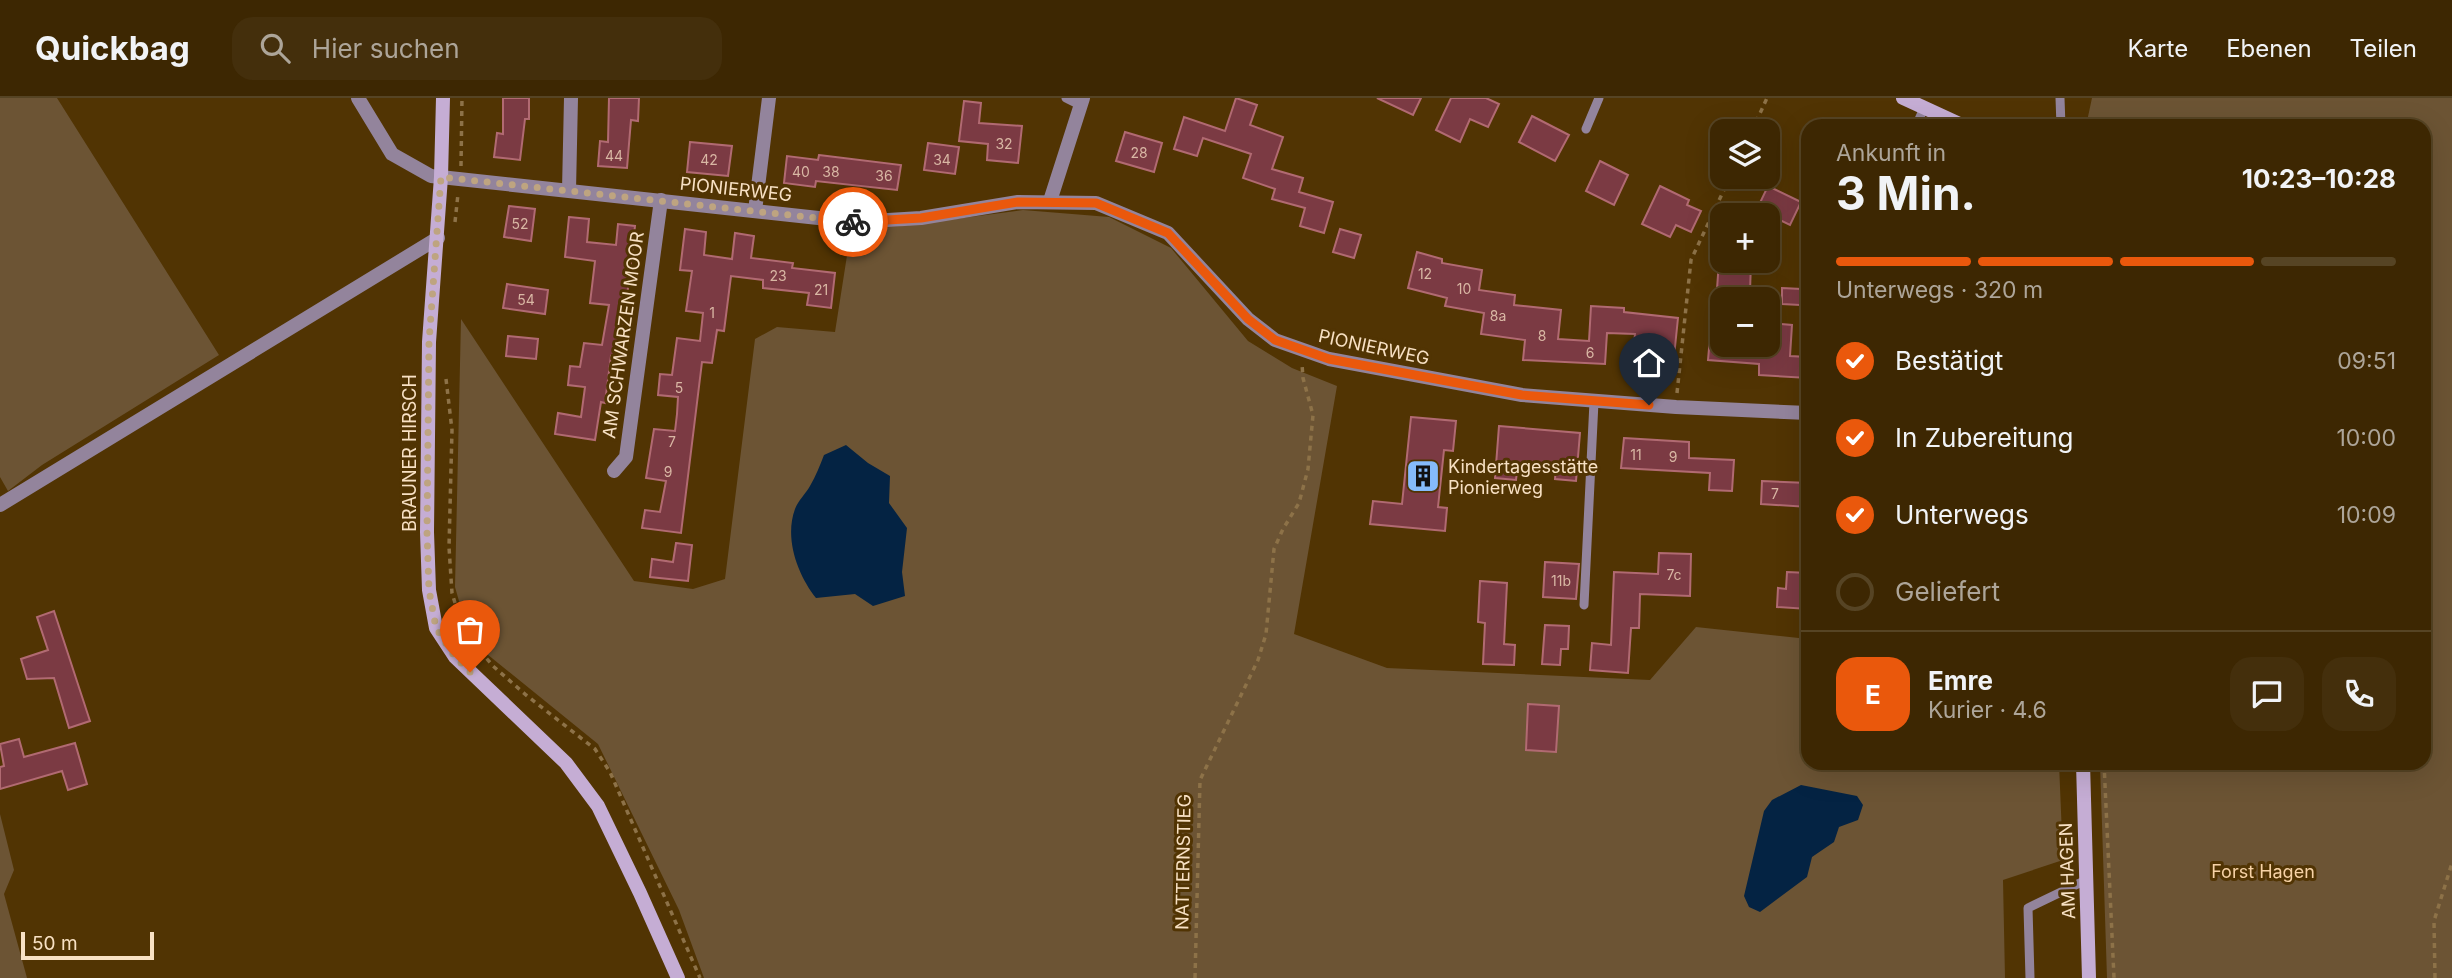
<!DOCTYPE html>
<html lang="de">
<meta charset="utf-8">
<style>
body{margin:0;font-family:Inter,sans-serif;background:#442f0c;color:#f1f3f6;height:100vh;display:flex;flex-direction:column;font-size:26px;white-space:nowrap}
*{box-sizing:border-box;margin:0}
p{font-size:23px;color:#ada599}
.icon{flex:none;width:38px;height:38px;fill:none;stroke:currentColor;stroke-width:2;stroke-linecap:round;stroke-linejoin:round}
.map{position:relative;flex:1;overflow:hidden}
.sheet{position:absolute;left:1801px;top:21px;width:630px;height:651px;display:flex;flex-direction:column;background:#3d2702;border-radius:21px;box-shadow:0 7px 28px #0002,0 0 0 2px #564424}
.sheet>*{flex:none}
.tools{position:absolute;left:1710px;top:21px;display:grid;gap:14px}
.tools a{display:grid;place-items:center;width:70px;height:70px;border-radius:14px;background:#3d2702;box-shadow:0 7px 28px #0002,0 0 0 2px #564424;font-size:35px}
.scale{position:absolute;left:21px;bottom:18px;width:133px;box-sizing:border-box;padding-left:7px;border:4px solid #f8e1c4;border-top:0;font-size:19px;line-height:24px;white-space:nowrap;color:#f8e1c4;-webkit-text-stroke:5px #513403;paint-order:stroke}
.pin{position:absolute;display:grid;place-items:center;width:60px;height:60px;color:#fff;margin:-72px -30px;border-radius:50% 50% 50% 0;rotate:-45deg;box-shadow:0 0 7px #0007}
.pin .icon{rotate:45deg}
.courier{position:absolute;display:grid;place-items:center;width:70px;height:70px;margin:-35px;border:5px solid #ea580c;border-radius:50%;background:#fff;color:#222;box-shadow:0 2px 9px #0007}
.summary em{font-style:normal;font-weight:700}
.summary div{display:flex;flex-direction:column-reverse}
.summary{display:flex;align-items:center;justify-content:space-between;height:119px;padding:0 35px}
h1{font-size:46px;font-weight:700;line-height:52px}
.bar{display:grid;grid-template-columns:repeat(4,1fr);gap:10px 7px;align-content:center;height:84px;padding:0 35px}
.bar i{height:9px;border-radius:5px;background:#564424}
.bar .selected{background:#ea580c}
.bar p{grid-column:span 4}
.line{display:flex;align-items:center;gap:18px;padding:0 35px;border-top:2px solid #564424}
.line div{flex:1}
.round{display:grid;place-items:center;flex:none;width:74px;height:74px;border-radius:21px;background:#442f0c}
ol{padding:0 35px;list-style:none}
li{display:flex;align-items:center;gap:21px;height:77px}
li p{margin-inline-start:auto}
li .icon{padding:7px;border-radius:50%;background:#ea580c;color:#fff;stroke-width:4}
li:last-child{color:#ada599}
li i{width:38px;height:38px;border:4px solid #564424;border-radius:50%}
header{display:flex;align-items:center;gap:42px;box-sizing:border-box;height:98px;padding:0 35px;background:#3d2702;border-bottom:2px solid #564424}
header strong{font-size:33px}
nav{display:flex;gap:38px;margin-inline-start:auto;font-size:24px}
.search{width:490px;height:63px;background:#442f0c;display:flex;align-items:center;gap:18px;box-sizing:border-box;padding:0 24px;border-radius:21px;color:#ada599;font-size:26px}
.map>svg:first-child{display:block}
.green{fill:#6c5434}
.water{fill:#042343}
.building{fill:#7b3a43;stroke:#b16a72;stroke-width:2}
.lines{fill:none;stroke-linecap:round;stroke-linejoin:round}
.path{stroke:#8d7248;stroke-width:3.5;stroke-dasharray:5 5;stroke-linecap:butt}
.lane{stroke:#93849c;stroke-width:9}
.street{stroke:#93849c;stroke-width:14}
.secondary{stroke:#c5add4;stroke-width:14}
.done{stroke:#bea480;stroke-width:7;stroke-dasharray:0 12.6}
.route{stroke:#ea580c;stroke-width:9}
.labels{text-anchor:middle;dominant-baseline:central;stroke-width:6;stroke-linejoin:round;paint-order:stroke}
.number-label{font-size:14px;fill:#d9b7a4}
.street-label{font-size:18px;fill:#f8e1c4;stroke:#513403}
.poi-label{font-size:18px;fill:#f8e1c4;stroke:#513403;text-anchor:start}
.park-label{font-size:18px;fill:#f6d2a6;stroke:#513403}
</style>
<header>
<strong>Quickbag</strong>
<div class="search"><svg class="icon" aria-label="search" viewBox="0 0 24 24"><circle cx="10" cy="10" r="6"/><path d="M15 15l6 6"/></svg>Hier suchen</div>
<nav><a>Karte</a><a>Ebenen</a><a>Teilen</a></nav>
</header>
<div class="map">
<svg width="2452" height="880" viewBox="0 0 2452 880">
<rect width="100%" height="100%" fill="#513403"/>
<g class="green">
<polygon points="0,0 57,0 219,257 42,367 8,393 0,379"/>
<polygon points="2092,0 2452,0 2452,880 2107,880 2100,665 2424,665 2424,28 2086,28"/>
<polygon points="1023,112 1109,119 1171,150 1248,243 1292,270 1337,288 1294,536 1387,570 1650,582 1696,529 1808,541 1808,665 2059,665 2063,762 2003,782 2005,880 704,880 679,812 598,646 482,552 465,524 455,489 461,221 634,483 693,491 725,481 755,241 777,229 835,234 851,132 902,128"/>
<polygon points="0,716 14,772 4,796 27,880 0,880"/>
</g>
<g class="water">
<path d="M846 347 868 365 890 378 889 405 907 430 902 474 905 498 873 508 855 496 816 500C798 477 784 441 795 411 798 403 806 395 810 388 816 378 820 367 824 357Z"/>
<polygon points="1801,687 1857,698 1863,707 1858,722 1839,729 1834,744 1812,759 1807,779 1760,814 1749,809 1744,798 1764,713 1772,702"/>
</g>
<g class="building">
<polygon points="503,0 529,0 529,21 525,21 520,62 494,59 497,35 503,36"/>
<polygon points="609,0 639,0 638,23 631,22 627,70 598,68 600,43 608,44"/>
<polygon points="1236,0 1257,7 1250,27 1283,39 1272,71 1303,80 1299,94 1333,104 1324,135 1300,128 1305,110 1272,101 1275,91 1243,80 1251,56 1203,40 1197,58 1174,51 1184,19 1225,33"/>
<polygon points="1377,0 1421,0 1413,17"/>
<polygon points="1451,0 1486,0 1499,6 1488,29 1470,21 1460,44 1436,32"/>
<polygon points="964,3 981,5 979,25 1022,28 1018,65 987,62 988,46 959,43"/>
<polygon points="1532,18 1569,37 1555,63 1519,44"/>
<polygon points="1125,34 1162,45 1154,74 1116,63"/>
<polygon points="690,44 732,48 728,78 687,74"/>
<polygon points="928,45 959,49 955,76 924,72"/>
<polygon points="819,57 901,67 897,92 816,83 815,89 784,85 787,58 818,62"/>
<polygon points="1600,63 1628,77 1614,107 1586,93"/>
<polygon points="1660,88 1689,102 1687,107 1701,113 1691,134 1676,127 1670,139 1642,126"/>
<polygon points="1768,88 1801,104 1790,127 1757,111"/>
<polygon points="509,108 535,111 531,143 504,139"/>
<polygon points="569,119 589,121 587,144 616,147 618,126 635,128 620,260 611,258 605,305 601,304 595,342 555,336 558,315 581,319 585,289 568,287 570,268 580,269 584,245 602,247 609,207 590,205 595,163 565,159"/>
<polygon points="685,131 706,134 704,157 732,161 735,135 754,138 751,160 793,165 792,170 835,175 831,210 807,207 809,195 763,190 763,182 731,178 724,233 717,232 712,265 702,264 681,435 642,430 645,412 660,414 666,383 646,380 654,331 675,333 677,316 678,299 658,297 660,276 672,277 677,240 700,243 703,215 686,213 692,173 680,172"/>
<polygon points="1340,131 1361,137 1354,160 1333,154"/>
<polygon points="1417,154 1442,161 1442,165 1482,172 1479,192 1515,197 1514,207 1561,212 1558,241 1589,243 1591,208 1624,210 1624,214 1678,220 1672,278 1631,274 1635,236 1607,235 1605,266 1523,262 1525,242 1481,236 1484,215 1445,208 1447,200 1408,190"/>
<polygon points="1719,163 1751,165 1750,193 1717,191"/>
<polygon points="507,186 548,192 545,216 503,210"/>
<polygon points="1782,190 1801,191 1800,207 1782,206"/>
<polygon points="1712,217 1722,217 1722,247 1768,247 1768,225 1792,227 1790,258 1808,259 1808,280 1759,277 1759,266 1708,262"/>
<polygon points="508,238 538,241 536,261 506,258"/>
<polygon points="1411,319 1456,323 1453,353 1444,352 1438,409 1447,410 1445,433 1370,426 1373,403 1402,406"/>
<polygon points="1499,328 1580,335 1576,383 1555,381 1556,368 1518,365 1516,382 1495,380"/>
<polygon points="1624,340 1689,344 1689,360 1734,362 1732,393 1709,392 1710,375 1621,370"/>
<polygon points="1762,383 1808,385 1808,409 1761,406"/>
<polygon points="676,445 692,447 688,483 650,479 652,461 673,464"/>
<polygon points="1659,455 1691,456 1690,498 1640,496 1639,530 1631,530 1628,575 1590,572 1592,545 1611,547 1614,474 1658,476"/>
<polygon points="1545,464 1579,466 1576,501 1543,499"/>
<polygon points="1787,474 1808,475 1808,511 1777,509 1778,490 1786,491"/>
<polygon points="1480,483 1507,485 1504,546 1515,547 1514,567 1483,566 1485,525 1478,524"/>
<polygon points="54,513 90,623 69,630 54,580 27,581 21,561 48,552 37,519"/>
<polygon points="1545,527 1569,528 1568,551 1561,551 1560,567 1542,566"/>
<polygon points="1528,606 1559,608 1556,654 1526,652"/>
<polygon points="19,641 24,659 75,645 87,686 68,692 62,673 0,691 0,669 4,668 0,646"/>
</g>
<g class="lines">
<g class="path">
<polyline points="1752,33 1767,0"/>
<polyline points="461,68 462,0"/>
<polyline points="455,124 458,96"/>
<polyline points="446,281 452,332 449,449 452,495 459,518 468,539 493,568 526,597 595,651 610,674 700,880"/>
<polyline points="1677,295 1691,162 1730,79"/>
<polyline points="2104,665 2114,880"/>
<polyline points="1195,880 1200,682 1258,562 1266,536 1274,451 1283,431 1299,405 1308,371 1313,317 1303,280 1302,266"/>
<polyline points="2435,880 2434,823 2452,765"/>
</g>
<g class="lane">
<polyline points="1066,0 1080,7"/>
<polyline points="2060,0 2061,28"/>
<polyline points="1916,28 1924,10"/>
<polyline points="1586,31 1599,0"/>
<polyline points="1584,507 1594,304"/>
<polyline points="2030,880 2028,810 2086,782"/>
</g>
<g class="street">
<polyline points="358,0 392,56 431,78 855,124 921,120 1018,104 1096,105 1168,135 1248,221 1275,242 1329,261 1522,297 1676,309 1808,315"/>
<polyline points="569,92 571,0"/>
<polyline points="1050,103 1083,0"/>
<polyline points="755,113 769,0"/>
<polyline points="614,373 626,359 661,102"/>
<polyline points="0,407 438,140"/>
</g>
<g class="secondary">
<polyline points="443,0 441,79 429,244 427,434 429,492 436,530 455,559 566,665 598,708 640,795 678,880"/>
<polyline points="1903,0 1964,28"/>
<polyline points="2083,665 2089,880"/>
</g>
</g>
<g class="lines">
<polyline class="done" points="470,574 455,559 436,530 429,492 427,434 429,244 441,79 853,124"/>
<polyline class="route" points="853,124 921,120 1018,104 1096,105 1168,135 1248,221 1275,242 1329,261 1522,297 1649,307"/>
</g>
<defs>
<g id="building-square" transform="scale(1.75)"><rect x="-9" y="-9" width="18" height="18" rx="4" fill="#85bbfb" stroke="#513403"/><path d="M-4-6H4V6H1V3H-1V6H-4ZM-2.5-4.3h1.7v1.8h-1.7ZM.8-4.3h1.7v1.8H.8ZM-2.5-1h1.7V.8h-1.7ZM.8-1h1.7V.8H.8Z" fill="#111"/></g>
</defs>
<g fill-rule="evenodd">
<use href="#building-square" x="1423" y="378"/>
</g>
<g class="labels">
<g class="number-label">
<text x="1004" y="45">32</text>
<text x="1139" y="54">28</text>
<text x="614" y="57">44</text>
<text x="709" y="61">42</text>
<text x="942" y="61">34</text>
<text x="801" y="73">40</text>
<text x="831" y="73">38</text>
<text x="884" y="77">36</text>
<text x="520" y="125">52</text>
<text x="1425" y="175">12</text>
<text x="778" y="177">23</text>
<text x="1464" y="190">10</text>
<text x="821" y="191">21</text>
<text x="526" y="201">54</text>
<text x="712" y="214">1</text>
<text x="1498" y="217">8a</text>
<text x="1542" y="237">8</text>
<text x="1590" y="254">6</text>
<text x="679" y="289">5</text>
<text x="672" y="343">7</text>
<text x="1636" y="356">11</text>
<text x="1673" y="358">9</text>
<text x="668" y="373">9</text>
<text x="1775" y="395">7</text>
<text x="1674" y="476">7c</text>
<text x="1561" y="482">11b</text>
</g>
<g class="street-label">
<text transform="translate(736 91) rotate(6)">PIONIERWEG</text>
<text transform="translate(623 237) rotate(-82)">AM SCHWARZEN MOOR</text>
<text transform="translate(1374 249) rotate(12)">PIONIERWEG</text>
<text transform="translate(409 355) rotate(-90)">BRAUNER HIRSCH</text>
<text transform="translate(1183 764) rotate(-89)">NATTERNSTIEG</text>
<text transform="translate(2067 773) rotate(-92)">AM HAGEN</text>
</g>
<g class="poi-label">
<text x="1448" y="368">Kindertagesstätte<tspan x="1448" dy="21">Pionierweg</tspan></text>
</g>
<g class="park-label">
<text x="2263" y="773">Forst Hagen</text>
</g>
</g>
</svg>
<div class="tools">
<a><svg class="icon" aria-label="layers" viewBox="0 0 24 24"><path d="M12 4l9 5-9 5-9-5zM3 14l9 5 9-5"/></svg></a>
<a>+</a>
<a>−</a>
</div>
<div class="scale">50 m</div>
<div class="pin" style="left:470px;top:574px;background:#ea580c"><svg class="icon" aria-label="bag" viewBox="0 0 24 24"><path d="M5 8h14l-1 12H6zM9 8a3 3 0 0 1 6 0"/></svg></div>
<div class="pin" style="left:1649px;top:307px;background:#1f2937"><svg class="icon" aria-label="home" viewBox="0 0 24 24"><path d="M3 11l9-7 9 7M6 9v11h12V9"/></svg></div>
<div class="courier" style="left:853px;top:124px"><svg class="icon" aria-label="bike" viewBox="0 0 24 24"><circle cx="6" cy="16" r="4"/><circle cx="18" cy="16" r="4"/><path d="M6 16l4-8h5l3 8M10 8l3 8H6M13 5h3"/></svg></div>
<section class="sheet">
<div class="summary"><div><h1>3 Min.</h1><p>Ankunft in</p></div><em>10:23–10:28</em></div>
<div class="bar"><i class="selected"></i><i class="selected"></i><i class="selected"></i><i></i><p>Unterwegs · 320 m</p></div>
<ol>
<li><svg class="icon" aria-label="check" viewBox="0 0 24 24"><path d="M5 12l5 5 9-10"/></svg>Bestätigt<p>09:51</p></li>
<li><svg class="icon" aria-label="check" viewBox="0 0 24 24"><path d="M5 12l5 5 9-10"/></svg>In Zubereitung<p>10:00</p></li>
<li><svg class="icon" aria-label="check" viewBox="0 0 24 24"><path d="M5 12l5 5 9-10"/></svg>Unterwegs<p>10:09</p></li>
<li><i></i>Geliefert</li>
</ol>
<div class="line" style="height:126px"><b class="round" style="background:#ea580c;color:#fff">E</b><div><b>Emre</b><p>Kurier · 4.6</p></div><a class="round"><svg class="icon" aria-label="chat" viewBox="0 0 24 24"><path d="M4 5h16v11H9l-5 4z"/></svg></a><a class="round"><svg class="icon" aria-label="phone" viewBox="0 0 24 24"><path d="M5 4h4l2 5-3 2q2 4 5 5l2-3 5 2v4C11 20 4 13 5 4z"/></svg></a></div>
</section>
</div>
